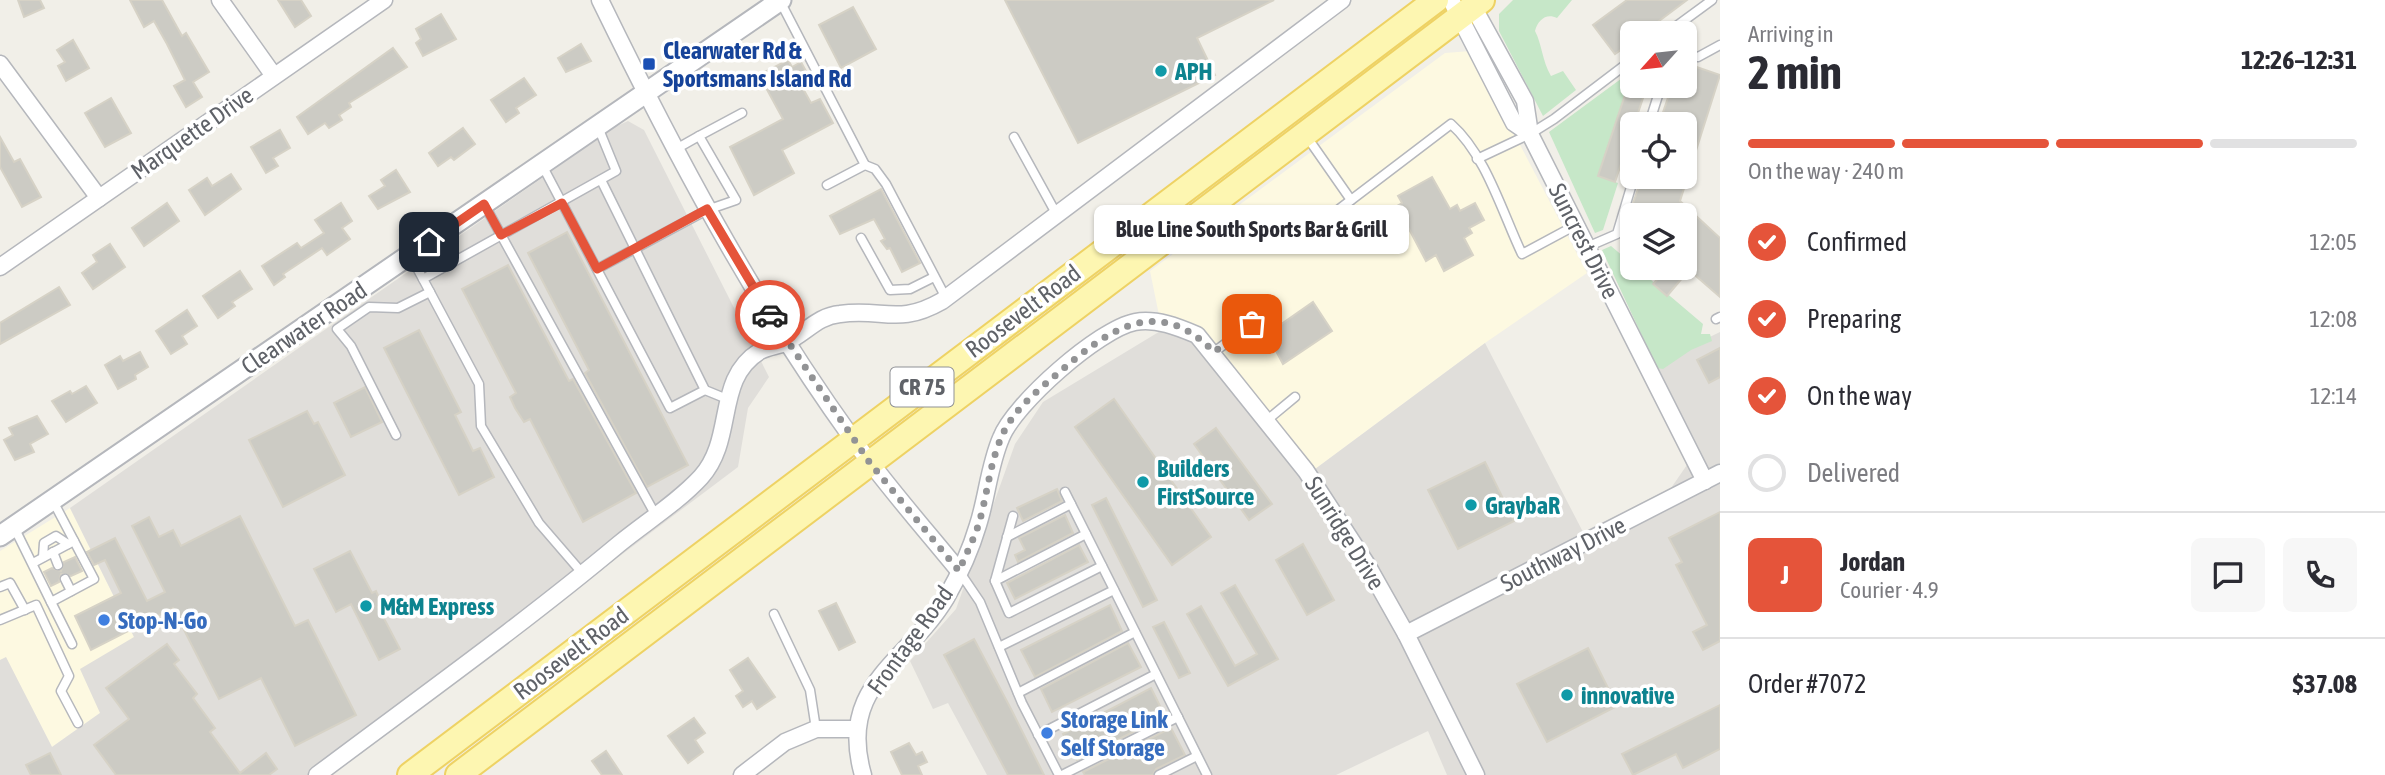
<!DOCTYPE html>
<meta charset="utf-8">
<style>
body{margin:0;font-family:"Asap Condensed",sans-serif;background:#f7f7f7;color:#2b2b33;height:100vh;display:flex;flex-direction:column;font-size:26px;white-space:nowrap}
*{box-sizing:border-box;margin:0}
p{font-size:23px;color:#7c7c81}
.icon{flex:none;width:38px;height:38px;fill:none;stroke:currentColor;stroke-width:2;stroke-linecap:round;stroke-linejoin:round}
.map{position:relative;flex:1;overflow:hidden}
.drawer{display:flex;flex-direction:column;background:#fff;width:665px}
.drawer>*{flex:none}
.needle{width:46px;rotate:243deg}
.fabs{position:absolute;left:1620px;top:21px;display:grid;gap:14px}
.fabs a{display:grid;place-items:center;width:77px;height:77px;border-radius:10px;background:#fff;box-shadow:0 2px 5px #0004;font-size:35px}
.pin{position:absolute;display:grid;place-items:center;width:60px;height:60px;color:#fff;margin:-30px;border-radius:14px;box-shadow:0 4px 10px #0006}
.courier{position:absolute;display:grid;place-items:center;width:70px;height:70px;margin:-35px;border:5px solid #e5543a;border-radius:50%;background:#fff;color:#222;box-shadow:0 2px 9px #0007}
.bubble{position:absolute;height:49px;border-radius:10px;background:#fff;box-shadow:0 2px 5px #0004;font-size:23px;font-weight:700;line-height:49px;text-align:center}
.overview em{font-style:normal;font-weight:700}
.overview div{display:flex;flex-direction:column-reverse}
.overview{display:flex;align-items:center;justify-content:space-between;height:119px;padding:0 28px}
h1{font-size:46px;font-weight:700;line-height:52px}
.bar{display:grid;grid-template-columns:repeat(4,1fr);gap:10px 7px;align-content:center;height:84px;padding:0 28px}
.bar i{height:9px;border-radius:5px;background:#e1e1e2}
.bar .selected{background:#e5543a}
.bar p{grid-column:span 4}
.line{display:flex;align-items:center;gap:18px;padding:0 28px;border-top:2px solid #e1e1e2}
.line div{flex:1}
.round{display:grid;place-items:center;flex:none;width:74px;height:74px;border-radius:10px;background:#f7f7f7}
ol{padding:0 28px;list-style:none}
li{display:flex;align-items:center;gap:21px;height:77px}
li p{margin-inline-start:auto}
li .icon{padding:7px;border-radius:50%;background:#e5543a;color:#fff;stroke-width:4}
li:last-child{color:#7c7c81}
li i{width:38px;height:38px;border:4px solid #e1e1e2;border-radius:50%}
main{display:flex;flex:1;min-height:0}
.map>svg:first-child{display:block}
.commercial{fill:#fdf9e1}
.industrial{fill:#e0deda}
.green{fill:#c6e7c8}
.building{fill:#cccbc4;stroke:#d6d2c6;stroke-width:2}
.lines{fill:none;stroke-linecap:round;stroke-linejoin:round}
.service-casing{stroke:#b5b7bc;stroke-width:11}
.minor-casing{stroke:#b5b7bc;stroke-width:19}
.tertiary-casing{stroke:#b5b7bc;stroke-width:23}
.primary-casing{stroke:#eed264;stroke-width:28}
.service{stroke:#fff;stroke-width:8}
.minor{stroke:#fff;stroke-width:16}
.tertiary{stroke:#fff;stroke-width:19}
.primary{stroke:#fdf6b1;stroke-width:24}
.done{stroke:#929395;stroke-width:7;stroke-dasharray:0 12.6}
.route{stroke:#e5543a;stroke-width:9}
.transit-dot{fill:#1a4fb4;stroke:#fff;stroke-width:2.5}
.culture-dot{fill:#0f9aa8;stroke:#fff;stroke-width:2.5}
.shop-dot{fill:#3f7fe0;stroke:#fff;stroke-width:2.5}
.labels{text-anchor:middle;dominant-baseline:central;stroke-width:7;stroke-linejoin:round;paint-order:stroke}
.shield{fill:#fff;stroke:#8f9195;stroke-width:2}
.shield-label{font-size:23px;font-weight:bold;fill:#5f6268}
.transit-label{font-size:24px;font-weight:bold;fill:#164399;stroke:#fff;text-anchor:start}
.culture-label{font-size:24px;font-weight:bold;fill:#0d838f;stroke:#fff;text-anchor:start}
.street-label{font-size:24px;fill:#5f6268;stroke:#fff}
.shop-label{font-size:24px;font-weight:bold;fill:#366cbe;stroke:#fff;text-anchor:start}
</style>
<main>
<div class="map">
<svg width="1720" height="775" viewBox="0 0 1720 775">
<rect width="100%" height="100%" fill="#f1efe8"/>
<g class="commercial">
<polygon points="1471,51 1587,273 1485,343 1303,478 1162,330 1150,271 1445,53"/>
<polygon points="70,508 134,637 100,713 52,747 6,658 0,660 0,551"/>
</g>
<g class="industrial">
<polygon points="628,121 644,130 769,377 748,408 738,467 329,775 0,775 0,660 6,657 52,747 100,713 80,669 134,637 70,508 615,127"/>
<polygon points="1162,330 1198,339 1303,478 1485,343 1583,532 1671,488 1698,449 1656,363 1720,332 1720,775 1447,775 1428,731 1336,775 987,775 948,703 933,709 910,661 956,609 1015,444 1043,402"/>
</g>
<g class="green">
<path d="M1513 0H1572L1557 18C1546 13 1538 20 1535 31 1542 44 1542 61 1551 76L1563 71 1576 90 1543 116 1499 31V14Z"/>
<polygon points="1633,70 1598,176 1618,183 1603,230 1595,233 1549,132"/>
<polygon points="1611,246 1703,324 1701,334 1710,334 1712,341 1691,350 1663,369 1657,368 1602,250"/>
</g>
<g class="building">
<polygon points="18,0 40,0 44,8 24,17"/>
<polygon points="130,0 162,0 182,36 186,33 209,72 193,82 202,97 186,107 174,86 185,80 167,44 154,21 144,27"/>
<polygon points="278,0 301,0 311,16 295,27"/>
<polygon points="1005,0 1274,0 1197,38 1215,75 1078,143"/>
<polygon points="1627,0 1687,0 1643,33 1633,33 1633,41 1615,54 1593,25"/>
<polygon points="853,7 876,49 841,68 819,25"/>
<polygon points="441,14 456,39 423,56 416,43 421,39 416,29"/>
<polygon points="73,40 89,68 66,81 58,66 65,62 57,50"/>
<polygon points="581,44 591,61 566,72 558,58"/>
<polygon points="393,48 407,67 349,103 351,107 339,115 342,120 329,128 325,123 308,134 297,117"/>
<polygon points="788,60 792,67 801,62 811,80 801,85 811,103 820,99 833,123 782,150 794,173 754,195 730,147 783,119 759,75"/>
<polygon points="1685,63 1720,75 1680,201 1720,238 1720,297 1689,270 1667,296 1653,284 1667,268 1686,268 1685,215 1629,215 1642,177 1685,177 1685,124 1659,124 1672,86 1685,86"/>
<polygon points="524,78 536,95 516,108 519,113 506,122 491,100"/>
<polygon points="1628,86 1647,86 1615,182 1598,176"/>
<polygon points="111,98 131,133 105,147 85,113"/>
<polygon points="463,128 475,144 454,160 451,157 438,166 429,153"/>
<polygon points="280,130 290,148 273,158 278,166 266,173 251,147"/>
<polygon points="0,137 14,162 20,159 41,197 22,207 0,167"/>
<polygon points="396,170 410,192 378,209 369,196 385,186 381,180"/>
<polygon points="231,174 241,189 205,215 189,190 207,178 212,186"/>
<polygon points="1432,177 1450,209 1457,205 1460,211 1475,203 1484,220 1469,228 1472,233 1464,238 1473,255 1444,271 1436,255 1426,261 1409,229 1400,235 1387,212 1402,203 1398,196"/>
<polygon points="881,189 920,263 902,272 890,248 887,249 881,241 885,239 874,219 840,234 830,216"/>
<polygon points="167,203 179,221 144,246 132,228"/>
<polygon points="341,203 352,221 342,228 350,239 327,255 322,248 283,274 285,277 274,285 262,266 297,243 301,248 324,233 315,220"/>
<polygon points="567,232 688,465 647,487 585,373 589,370 528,253"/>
<polygon points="110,244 125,267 93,289 82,273 97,262 93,255"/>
<polygon points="508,265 569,381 573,379 636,493 583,522 530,419 524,422 515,408 510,397 516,393 462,289"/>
<polygon points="240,271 252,289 232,302 235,306 218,318 203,296"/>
<polygon points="59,287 70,305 0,344 0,323"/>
<polygon points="1313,302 1332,331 1283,364 1267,334"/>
<polygon points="187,310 197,326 182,336 187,344 171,354 156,331"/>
<polygon points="419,330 461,412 455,415 473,451 480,448 494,477 459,495 384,348"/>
<polygon points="1720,348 1720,377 1709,383 1697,360"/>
<polygon points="140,352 148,367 135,375 136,379 118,389 105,365 120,356 123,361"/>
<polygon points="86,386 97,403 66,422 52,401 70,391 72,394"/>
<polygon points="365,387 382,422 351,437 334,403"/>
<polygon points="1114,399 1211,537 1172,565 1075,427"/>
<polygon points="307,411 314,424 318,422 345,475 283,507 249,440"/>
<polygon points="37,416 48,434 30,444 34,452 15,460 4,440 13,435 9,428"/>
<polygon points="1216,428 1272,504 1249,520 1194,444"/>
<polygon points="1485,462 1514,521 1458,549 1428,490"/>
<polygon points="1057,489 1062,501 1023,521 1017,508"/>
<polygon points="1106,498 1157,600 1143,607 1092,505"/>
<polygon points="1720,512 1720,641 1703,650 1693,632 1707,625 1676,565 1682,562 1669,538"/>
<polygon points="1065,515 1073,533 1018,562 1015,555 1025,550 1019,538"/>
<polygon points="240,516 295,626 308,620 356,715 295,746 261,678 219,699 173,608 91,650 75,616 121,593 105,560 94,565 87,552 115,538 147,601 165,592 132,526 149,517 159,537 173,530 181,546"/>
<polygon points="1303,544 1334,600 1307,615 1276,560"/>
<polygon points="1079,545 1088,562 1015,599 1007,583"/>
<polygon points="350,551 372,593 376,591 382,604 378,607 400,649 379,660 351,604 336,612 314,569"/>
<polygon points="75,557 82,571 71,576 61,574 59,582 51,586 44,572 52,568 61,571 64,562"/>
<polygon points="1235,585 1278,659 1228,686 1187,614 1201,606 1235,666 1257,654 1221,593"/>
<polygon points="836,603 855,642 839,650 819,611"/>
<polygon points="1110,605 1122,631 1035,677 1021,650"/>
<polygon points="1164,622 1190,673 1179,678 1153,627"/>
<polygon points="974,639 1011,709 1044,775 1008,775 944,655"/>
<polygon points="1128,643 1141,667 1052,712 1041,689"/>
<polygon points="167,644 179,660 174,664 197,694 193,698 215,728 210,732 240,773 266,753 277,769 269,775 116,775 94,745 129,719 106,688"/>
<polygon points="1588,648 1617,706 1547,742 1517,684"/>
<polygon points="748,658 775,697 757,709 752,701 743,707 736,696 743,691 730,670"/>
<polygon points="1151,688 1165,716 1077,760 1063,734"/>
<polygon points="1720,705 1720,749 1683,768 1676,754 1633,775 1622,754"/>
<polygon points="694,718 705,733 695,740 703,752 688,763 668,736"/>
<polygon points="1171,728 1185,755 1156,769 1153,775 1085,775 1083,772"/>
<polygon points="909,743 916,755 922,752 927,762 918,766 922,775 902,775 891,752"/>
<polygon points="606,751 622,775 602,775 592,761"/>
<polygon points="50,753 61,775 31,775 26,765"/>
</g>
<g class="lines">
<g class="service-casing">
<g id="service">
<polyline points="780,1 865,165 827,185"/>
<polyline points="1667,33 1712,0"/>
<polyline points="1685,53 1698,57 1720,45"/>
<polyline points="1649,124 1661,86"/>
<polyline points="1014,137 1057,215"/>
<polyline points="1307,137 1351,200"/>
<polyline points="676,149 699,136"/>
<polyline points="1477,159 1530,134 1554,119 1633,59"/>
<polyline points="542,165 670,408 705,390"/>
<polyline points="865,165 875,169 886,184 946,298"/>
<polyline points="601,180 705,390 727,399"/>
<polyline points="484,204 655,514"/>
<path d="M1338 210 1451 124C1486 155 1502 212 1522 254L1576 225"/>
<polyline points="861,238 890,290 910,289 934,277"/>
<polyline points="1587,247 1617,234 1634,177"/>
<polyline points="410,255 423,279"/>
<polyline points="597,269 707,210 736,200 699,136 742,113"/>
<polyline points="1716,319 1720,317"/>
<polyline points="1214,352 1252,324"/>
<polyline points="1266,421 1295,397"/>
<polyline points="396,435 351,346 337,329 369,307 398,308 430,292"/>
<polyline points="1065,492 1207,775"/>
<polyline points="1013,516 995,581 1009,613 1102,566"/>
<polyline points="14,527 51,602 94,579 53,501"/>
<polyline points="1007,537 1071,504"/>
<polyline points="53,552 58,565"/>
<polyline points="43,557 44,543 56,536 68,544"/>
<polyline points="33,563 74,541"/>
<polyline points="959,571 980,602 1022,703 1059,775"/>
<polyline points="583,574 539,523 481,426 479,384 423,279 616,171 598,127"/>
<polyline points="65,579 71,591"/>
<polyline points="995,581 1086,534"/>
<polyline points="0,587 10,583 25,610"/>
<polyline points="51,602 72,644"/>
<polyline points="774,614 810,690 816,729"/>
<polyline points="0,620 36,605 69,676 61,691 78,723"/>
<polyline points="999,647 1114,590"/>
<polyline points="1018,693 1135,632"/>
<polyline points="1038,735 1156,674"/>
<polyline points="1062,775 1178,717"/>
<polyline points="1159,775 1197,756"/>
</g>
</g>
<g class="minor-casing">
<g id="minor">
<polyline points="220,0 274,76"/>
<path d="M600 0C674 152 753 301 852 438 885 484 923 527 959 571"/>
<polyline points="1451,0 1514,123 1530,134"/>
<polyline points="1470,1 1525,101 1530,134 1705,481"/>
<polyline points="0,64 99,198"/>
<polyline points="0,267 384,0"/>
<polyline points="1406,634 1720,473"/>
<path d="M317 775C418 699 522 625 619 544 646 522 678 502 701 477 736 438 714 379 760 351 767 347 777 346 785 343 805 334 817 316 840 314 884 308 898 326 942 301L1342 0"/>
<polyline points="742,775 785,742 816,729 856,729"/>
<path d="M863 775C837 685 906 664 946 598 958 577 971 549 978 525 987 497 989 466 1001 438 1014 404 1099 329 1135 322 1156 318 1178 327 1197 335L1306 471 1366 563 1406 634 1476 775"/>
</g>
</g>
<g class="tertiary-casing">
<polyline id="tertiary" points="0,536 781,0"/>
</g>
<g class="primary-casing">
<g id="primary">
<polyline points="410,775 1436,0"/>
<polyline points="458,775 1482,0"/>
</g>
</g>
<use href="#service" class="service"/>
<use href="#minor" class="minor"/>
<use href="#tertiary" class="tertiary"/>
<use href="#primary" class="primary"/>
</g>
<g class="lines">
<path class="done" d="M770 315 870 463 959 571C965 556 973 541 978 526 987 498 989 466 1001 438 1012 411 1036 392 1057 374 1108 330 1157 293 1214 352L1252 324"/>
<polyline class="route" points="429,242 484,204 501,235 562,203 597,269 707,209 770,315"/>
</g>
<rect class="transit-dot" x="642" y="57" width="14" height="14" rx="3.5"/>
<g class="culture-dot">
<circle cx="1161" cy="71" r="7"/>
<circle cx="1143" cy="482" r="7"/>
<circle cx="1471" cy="505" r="7"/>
<circle cx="366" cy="606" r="7"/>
<circle cx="1567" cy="695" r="7"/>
</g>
<g class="shop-dot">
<circle cx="104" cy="620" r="7"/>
<circle cx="1047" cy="733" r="7"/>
</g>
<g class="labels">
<rect class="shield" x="890.5" y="367.5" width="63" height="39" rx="5"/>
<g class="shield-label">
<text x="922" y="387">CR 75</text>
</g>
<g class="transit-label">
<text x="663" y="50">Clearwater Rd &amp;<tspan x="663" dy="28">Sportsmans Island Rd</tspan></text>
</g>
<g class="culture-label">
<text x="1175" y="71">APH</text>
<text x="1157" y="468">Builders<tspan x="1157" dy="28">FirstSource</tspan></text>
<text x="1485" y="505">GraybaR</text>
<text x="380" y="606">M&amp;M Express</text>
<text x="1581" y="695">innovative</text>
</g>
<g class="street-label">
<text transform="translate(192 133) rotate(-35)">Marquette Drive</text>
<text transform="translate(1584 241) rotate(63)">Suncrest Drive</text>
<text transform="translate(1023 311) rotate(-37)">Roosevelt Road</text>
<text transform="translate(304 328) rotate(-34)">Clearwater Road</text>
<text transform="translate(1345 533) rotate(58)">Sunridge Drive</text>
<text transform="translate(1563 554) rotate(-27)">Southway Drive</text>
<text transform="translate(910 640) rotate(-54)">Frontage Road</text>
<text transform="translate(571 653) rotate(-37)">Roosevelt Road</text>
</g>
<g class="shop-label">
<text x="118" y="620">Stop-N-Go</text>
<text x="1061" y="719">Storage Link<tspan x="1061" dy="28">Self Storage</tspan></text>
</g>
</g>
</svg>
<div class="fabs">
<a><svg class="needle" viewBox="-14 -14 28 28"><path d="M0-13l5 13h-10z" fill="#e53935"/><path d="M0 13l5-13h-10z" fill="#7c7c81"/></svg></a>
<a><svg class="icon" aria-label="locate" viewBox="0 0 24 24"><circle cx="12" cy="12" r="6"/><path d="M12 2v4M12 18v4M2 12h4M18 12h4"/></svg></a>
<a><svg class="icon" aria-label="layers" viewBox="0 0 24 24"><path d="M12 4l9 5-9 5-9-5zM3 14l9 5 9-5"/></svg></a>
</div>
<div class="pin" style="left:1252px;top:324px;background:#ea580c"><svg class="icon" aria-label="bag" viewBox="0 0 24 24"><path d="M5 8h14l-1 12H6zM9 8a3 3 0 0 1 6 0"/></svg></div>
<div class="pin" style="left:429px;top:242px;background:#1f2937"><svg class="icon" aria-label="home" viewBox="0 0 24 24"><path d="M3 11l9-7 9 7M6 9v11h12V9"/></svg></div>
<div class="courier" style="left:770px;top:315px"><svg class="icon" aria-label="car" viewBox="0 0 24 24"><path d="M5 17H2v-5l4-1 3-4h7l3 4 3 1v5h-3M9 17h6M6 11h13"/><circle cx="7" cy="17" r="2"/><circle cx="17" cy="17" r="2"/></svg></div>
<div class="bubble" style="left:1094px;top:205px;width:315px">Blue Line South Sports Bar &amp; Grill</div>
</div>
<section class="drawer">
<div class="overview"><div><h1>2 min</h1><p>Arriving in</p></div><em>12:26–12:31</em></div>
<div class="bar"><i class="selected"></i><i class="selected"></i><i class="selected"></i><i></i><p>On the way · 240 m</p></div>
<ol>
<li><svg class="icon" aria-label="check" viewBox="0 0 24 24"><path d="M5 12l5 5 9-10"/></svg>Confirmed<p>12:05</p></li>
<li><svg class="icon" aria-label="check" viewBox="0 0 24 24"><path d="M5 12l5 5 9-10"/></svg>Preparing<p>12:08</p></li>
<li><svg class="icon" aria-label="check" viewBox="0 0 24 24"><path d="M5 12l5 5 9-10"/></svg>On the way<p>12:14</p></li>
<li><i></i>Delivered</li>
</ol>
<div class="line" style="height:126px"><b class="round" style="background:#e5543a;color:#fff">J</b><div><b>Jordan</b><p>Courier · 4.9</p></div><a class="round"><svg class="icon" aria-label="chat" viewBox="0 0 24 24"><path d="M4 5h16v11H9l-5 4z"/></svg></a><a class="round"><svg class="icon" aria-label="phone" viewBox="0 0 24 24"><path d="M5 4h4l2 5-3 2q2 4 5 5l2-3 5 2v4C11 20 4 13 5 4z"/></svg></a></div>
<div class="line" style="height:91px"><div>Order #7072</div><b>$37.08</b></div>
</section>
</main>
